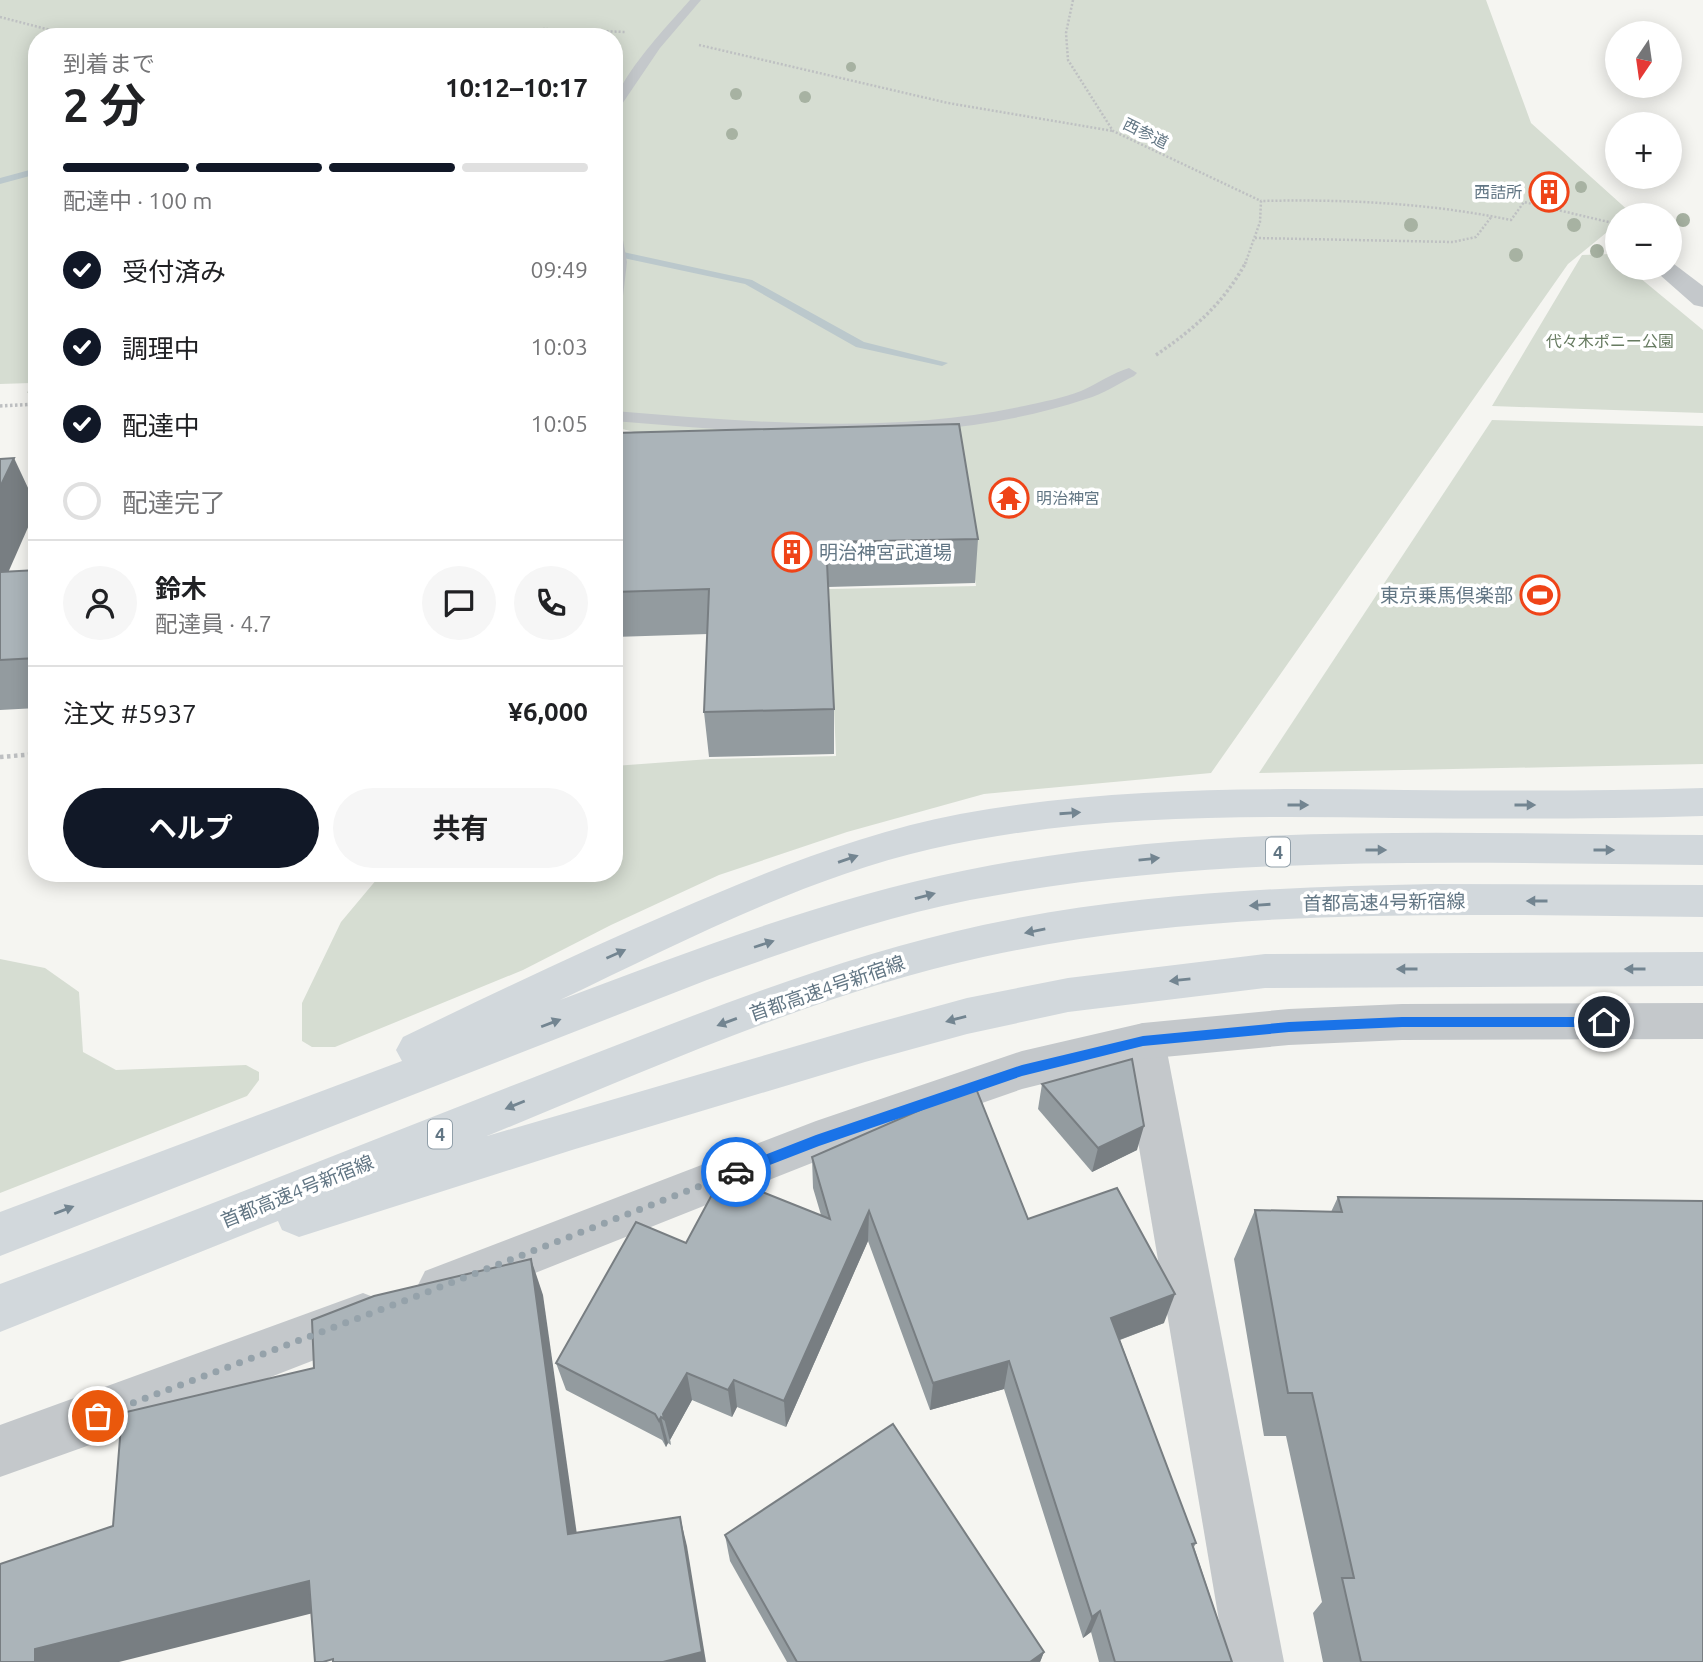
<!DOCTYPE html>
<html lang="ja">
<meta charset="utf-8">
<style>
body{margin:0;font-family:Ubuntu,"Noto Sans JP",sans-serif;background:#f6f6f6;color:#202124;height:100vh;display:flex;flex-direction:column;font-size:26px;white-space:nowrap}
*{box-sizing:border-box;margin:0}
p{font-size:23px;color:#757577}
.icon{flex:none;width:38px;height:38px;fill:none;stroke:currentColor;stroke-width:2;stroke-linecap:round;stroke-linejoin:round}
.map{position:relative;flex:1;overflow:hidden}
.panel{position:absolute;left:28px;top:28px;width:595px;height:854px;display:flex;flex-direction:column;background:#fff;border-radius:28px;box-shadow:0 4px 18px #0003}
.panel>*{flex:none}
.needle{width:46px;rotate:193deg}
.tools{position:absolute;left:1605px;top:21px;display:grid;gap:14px}
.tools a{display:grid;place-items:center;width:77px;height:77px;border-radius:50%;background:#fff;box-shadow:0 4px 18px #0003;font-size:35px}
.pin{position:absolute;display:grid;place-items:center;width:60px;height:60px;color:#fff;margin:-30px;border:4px solid #fff;border-radius:50%;box-shadow:0 2px 7px #0007}
.courier{position:absolute;display:grid;place-items:center;width:70px;height:70px;margin:-35px;border:5px solid #1a73e8;border-radius:50%;background:#fff;color:#222;box-shadow:0 2px 9px #0007}
.summary em{font-style:normal;font-weight:700}
.summary div{display:flex;flex-direction:column-reverse}
.summary{display:flex;align-items:center;justify-content:space-between;height:119px;padding:0 35px}
h1{font-size:46px;font-weight:700;line-height:52px}
.bar{display:grid;grid-template-columns:repeat(4,1fr);gap:10px 7px;align-content:center;height:84px;padding:0 35px}
.bar i{height:9px;border-radius:5px;background:#e0e0e0}
.bar .selected{background:#111827}
.bar p{grid-column:span 4}
.line{display:flex;align-items:center;gap:18px;padding:0 35px;border-top:2px solid #e0e0e0}
.line div{flex:1}
.round{display:grid;place-items:center;flex:none;width:74px;height:74px;border-radius:37px;background:#f6f6f6}
ol{padding:0 35px;list-style:none}
li{display:flex;align-items:center;gap:21px;height:77px}
li p{margin-inline-start:auto}
li .icon{padding:7px;border-radius:50%;background:#111827;color:#fff;stroke-width:4}
li:last-child{color:#757577}
li i{width:38px;height:38px;border:4px solid #e0e0e0;border-radius:50%}
.action{display:flex;gap:14px;margin-top:auto;padding:14px 35px}
.action a{flex:1;height:80px;border-radius:42px;background:#111827;color:#fff;font-size:28px;font-weight:700;line-height:80px;text-align:center}
.action a+a{background:#f6f6f6;color:#202124}
.map>svg:first-child{display:block}
.green{fill:#d6ddd2}
.lines{fill:none;stroke-linecap:round;stroke-linejoin:round}
.stream{fill:#bbc8cc;fill-rule:evenodd}
.path-far2{stroke:#bec0c2;stroke-width:2.5;stroke-dasharray:2 2;stroke-linecap:butt}
.path-far1{stroke:#bec0c2;stroke-width:3.5;stroke-dasharray:2.5 2.5;stroke-linecap:butt}
.path{stroke:#bec0c2;stroke-width:4.5;stroke-dasharray:3.5 3.5;stroke-linecap:butt}
.service{fill:#c4c8cb;fill-rule:evenodd}
.minor{fill:#c4c8cb;fill-rule:evenodd}
.tertiary{fill:#c4c8cb;fill-rule:evenodd}
.motorway{fill:#d2d8dc;fill-rule:evenodd}
.tree{fill:#a7b2a2}
.wall{fill:#939b9f}
.shaded-wall{fill:#787e82}
.building{fill:#abb4b9;stroke:#787e82;stroke-width:2}
.oneway{fill:#738591}
.route{fill:#1a73e8}
.done{stroke:#95a2aa;stroke-width:7;stroke-dasharray:0 12.6}
.labels{text-anchor:middle;dominant-baseline:central;stroke-width:7;stroke-linejoin:round;paint-order:stroke}
.far-street-label{font-size:16px;fill:#627684;stroke:#fff}
.far-poi-label{font-size:16px;fill:#627684;stroke:#fff;text-anchor:end}
.far-park-label{font-size:16px;fill:#677b61;stroke:#fff}
.shield{fill:#fff;stroke:#919fa9;stroke-width:2}
.shield-label{font-size:18px;font-weight:bold;fill:#627684}
.poi-label{font-size:19px;fill:#627684;stroke:#fff;text-anchor:start}
.street-label{font-size:19px;fill:#627684;stroke:#fff}
</style>
<div class="map">
<svg width="1703" height="1662" viewBox="0 0 1703 1662">
<rect width="100%" height="100%" fill="#f5f5f1"/>
<g class="green">
<polygon points="0,0 1486,0 1531,123 1631,213 1617,215 1617,224 1568,264 1211,773 984,794 847,832 719,875 611,925 523,970 335,1047 312,1047 302,1041 302,1003 341,922 382,873 614,873 614,766 710,759 836,756 829,589 976,586 958,468 651,436 614,427 614,37 37,37 37,393 27,393 31,383 0,384"/>
<polygon points="1611,254 1617,259 1617,268 1628,268 1703,330 1703,413 1492,406 1582,255"/>
<polygon points="1492,420 1703,426 1703,764 1259,773"/>
<polygon points="0,959 45,968 79,992 83,1052 116,1070 246,1065 259,1072 259,1080 247,1096 0,1193"/>
</g>
<g class="lines">
<g class="stream">
<polygon points="37,168 37,174 0,184 0,178"/>
<polygon points="614,250 752,280 864,342 948,363 942,366 856,347 745,284 614,256"/>
</g>
<g class="path-far2">
<polyline points="1073,0 1066,33 1068,60 1113,131 1261,201"/>
<polyline points="0,17 77,37"/>
<polyline points="459,37 544,29 625,32"/>
<polyline points="699,45 948,103 1113,131"/>
<polyline points="1542,206 1546,196"/>
<polyline points="1255,238 1453,242 1476,237 1492,216"/>
<path d="M1245 264 1260 222 1261 201C1346 199 1428 203 1511 220L1524 202 1617 224"/>
</g>
<g class="path-far1">
<path d="M1156 355C1194 329 1224 303 1246 262"/>
<polyline points="0,406 37,404"/>
<polyline points="24,489 37,489"/>
</g>
<polyline class="path" points="0,757 37,754"/>
<g class="service">
<path d="M690 0H701L660 48 618 110H614C614 81 670 23 690 0Z"/>
<polygon points="614,225 621,229 627,262 621,313 614,317"/>
<path d="M1129 368 1137 373 1134 376C1118 384 1103 394 1086 399 935 449 770 434 614 421V411C750 422 890 435 1024 406 1042 402 1063 398 1081 391 1097 384 1112 373 1129 368Z"/>
</g>
<polygon class="minor" points="1143,1023 1158,1028 1165,1041 1284,1662 1226,1662 1121,1041 1128,1028"/>
<g class="tertiary">
<polygon points="1670,261 1703,286 1703,307 1694,305 1652,268 1670,268"/>
<polygon points="1703,1003 1703,1039 1402,1040 1289,1045 1143,1059 1022,1089 827,1157 442,1310 425,1303 417,1287 425,1271 816,1121 1022,1051 1143,1023 1289,1009 1402,1004"/>
<polygon points="363,1293 381,1300 388,1317 381,1334 171,1416 0,1477 0,1425"/>
</g>
<g class="motorway">
<path d="M1703 788V816C1601 819 1498 819 1396 818 1241 816 1083 814 931 849 804 878 678 944 560 1000 693 950 827 898 967 870 1208 821 1458 834 1703 835V865C1458 863 1211 853 970 900 880 918 793 949 707 980L0 1256V1212L402 1061 396 1050 403 1037C492 994 582 951 673 912 765 872 861 833 960 814 1107 787 1257 788 1405 790 1505 791 1604 791 1703 788Z"/>
<path d="M1432 884 1703 885V917C1463 915 1219 905 983 957 812 995 649 1070 487 1136L865 1026 967 998 1068 978 1265 954 1703 952V986L1265 988 1068 1012 967 1034 865 1062 572 1150 299 1237 282 1230 278 1221 0 1332V1284C186 1215 370 1141 555 1069 695 1015 836 957 983 925 1131 893 1282 887 1432 884Z"/>
</g>
</g>
<g class="tree">
<circle cx="851" cy="67" r="5"/>
<circle cx="736" cy="94" r="6"/>
<circle cx="805" cy="97" r="6"/>
<circle cx="732" cy="134" r="6"/>
<circle cx="1581" cy="187" r="6"/>
<circle cx="1683" cy="220" r="7"/>
<circle cx="1411" cy="225" r="7"/>
<circle cx="1574" cy="225" r="7"/>
<circle cx="1597" cy="251" r="7"/>
<circle cx="1516" cy="255" r="7"/>
</g>
<g class="wall">
<polygon points="614,433 978,539 975,583 828,587 834,709 834,754 709,757 704,712 708,634 614,637"/>
<polygon points="0,459 8,572 37,570 37,708 0,710"/>
<polygon points="1042,1084 1137,1150 1092,1172 1038,1109"/>
<polygon points="812,1157 1028,1219 1164,1323 1120,1340 1196,1543 1194,1547 1232,1662 1099,1662 1091,1632 1083,1638 1004,1389 930,1410 868,1241 786,1427 737,1407 732,1417 692,1400 670,1440 671,1445 668,1443 666,1447 662,1440 566,1390 556,1363 686,1243 821,1215 813,1188"/>
<polygon points="1338,1197 1703,1662 1323,1662 1313,1613 1322,1602 1286,1436 1264,1436 1234,1259 1255,1210 1331,1212"/>
<polygon points="725,1535 1044,1652 1040,1662 787,1662 730,1561"/>
</g>
<g class="shaded-wall">
<polygon points="14,458 37,507 0,591 0,487"/>
<polygon points="1144,1126 1137,1150 1092,1172 1098,1148"/>
<polygon points="869,1211 868,1241 786,1427 784,1401"/>
<polygon points="531,1259 543,1295 581,1563 568,1534"/>
<polygon points="1175,1294 1164,1323 1103,1346 1111,1318"/>
<polygon points="1009,1361 1004,1389 930,1410 933,1383"/>
<polygon points="687,1373 692,1400 670,1440 671,1445 663,1414"/>
<polygon points="734,1380 737,1407 732,1417 728,1390"/>
<polygon points="661,1417 668,1443 666,1447 659,1421"/>
<polygon points="680,1517 687,1546 706,1662 663,1662"/>
<polygon points="309,1581 333,1608 119,1662 35,1662 35,1649"/>
<polygon points="1100,1611 1091,1632 1083,1638 1092,1617"/>
<polygon points="1044,1652 1040,1662 1030,1662"/>
</g>
<g class="building">
<polygon points="959,424 978,539 826,542 834,709 704,712 709,589 614,592 614,433"/>
<polygon points="14,458 0,487 0,459"/>
<polygon points="37,570 37,658 0,660 0,572"/>
<polygon points="1132,1059 1144,1126 1098,1148 1042,1084"/>
<polygon points="975,1086 1028,1219 1117,1188 1175,1294 1111,1318 1196,1543 1192,1544 1232,1662 1115,1662 1100,1611 1092,1617 1009,1361 933,1383 869,1211 784,1401 734,1380 728,1390 687,1373 663,1414 664,1419 661,1417 659,1421 655,1414 556,1363 636,1222 686,1243 722,1176 830,1219 812,1157"/>
<polygon points="1338,1197 1703,1201 1703,1662 1361,1662 1342,1578 1354,1578 1312,1393 1288,1393 1255,1210 1342,1212"/>
<polygon points="531,1259 568,1534 680,1517 702,1652 663,1662 333,1662 333,1659 323,1662 315,1662 309,1581 35,1649 35,1662 0,1662 0,1564 113,1526 122,1413 314,1368 312,1320 374,1296"/>
<polygon points="893,1424 1044,1652 1030,1662 797,1662 725,1535"/>
</g>
<defs><path id="oneway-solid" d="M-6-.8H1V-3.2L6.5 0L1 3.2V.8H-6Z" transform="scale(1.75)"/></defs>
<g class="oneway">
<use href="#oneway-solid" transform="translate(1298 805)"/>
<use href="#oneway-solid" transform="translate(1525 805)"/>
<use href="#oneway-solid" transform="translate(1070 813) rotate(-4)"/>
<use href="#oneway-solid" transform="translate(1376 850)"/>
<use href="#oneway-solid" transform="translate(1604 850)"/>
<use href="#oneway-solid" transform="translate(848 859) rotate(-19)"/>
<use href="#oneway-solid" transform="translate(1149 859) rotate(-6)"/>
<use href="#oneway-solid" transform="translate(925 896) rotate(-15)"/>
<use href="#oneway-solid" transform="translate(1537 901) rotate(-180)"/>
<use href="#oneway-solid" transform="translate(1260 905) rotate(176)"/>
<use href="#oneway-solid" transform="translate(1035 931) rotate(169)"/>
<use href="#oneway-solid" transform="translate(764 944) rotate(-18)"/>
<use href="#oneway-solid" transform="translate(616 954) rotate(-24)"/>
<use href="#oneway-solid" transform="translate(1407 969) rotate(-180)"/>
<use href="#oneway-solid" transform="translate(1635 969) rotate(-180)"/>
<use href="#oneway-solid" transform="translate(1180 980) rotate(174)"/>
<use href="#oneway-solid" transform="translate(956 1019) rotate(165)"/>
<use href="#oneway-solid" transform="translate(727 1022) rotate(160)"/>
<use href="#oneway-solid" transform="translate(551 1023) rotate(-21)"/>
<use href="#oneway-solid" transform="translate(515 1105) rotate(158)"/>
<use href="#oneway-solid" transform="translate(64 1210) rotate(-21)"/>
</g>
<polygon class="route" points="1402,1017 1604,1017 1610,1022 1604,1027 1402,1027 1289,1032 1143,1046 1022,1076 819,1146 736,1178 729,1172 731,1168 816,1135 1022,1065 1143,1036 1289,1022"/>
<g class="lines">
<polyline class="done" points="98,1416 417,1296 736,1172"/>
</g>
<defs>
<g id="building-ring" transform="scale(2.0125)"><circle r="9.5" fill="#fff" stroke="#ef4418" stroke-width="1.5"/><path d="M-4-6H4V6H1V3H-1V6H-4ZM-2.5-4.3h1.7v1.8h-1.7ZM.8-4.3h1.7v1.8H.8ZM-2.5-1h1.7V.8h-1.7ZM.8-1h1.7V.8H.8Z" fill="#ef4418"/></g>
<g id="temple-ring" transform="scale(2.0125)"><circle r="9.5" fill="#fff" stroke="#ef4418" stroke-width="1.5"/><path d="M0-6L5-2H3V0L6.5 2.5H4V6H1.5V3h-3V6H-4V2.5H-6.5L-3 0V-2H-5Z" fill="#ef4418"/></g>
<g id="stadium-ring" transform="scale(2.0125)"><circle r="9.5" fill="#fff" stroke="#ef4418" stroke-width="1.5"/><path d="M0-5a6.5 5 0 1 0 0 10a6.5 5 0 1 0 0-10ZM-3.5-1.8h7v3.6h-7Z" fill="#ef4418"/></g>
</defs>
<g fill-rule="evenodd">
<use href="#building-ring" x="1549" y="192"/>
<use href="#temple-ring" x="1009" y="498"/>
<use href="#building-ring" x="792" y="552"/>
<use href="#stadium-ring" x="1540" y="595"/>
</g>
<g class="labels">
<g class="far-street-label">
<text transform="translate(1146 133) rotate(26)">西参道</text>
</g>
<g class="far-poi-label">
<text x="1522" y="192">西詰所</text>
<text x="1036" y="498" text-anchor="start">明治神宮</text>
</g>
<g class="far-park-label">
<text x="1610" y="341">代々木ポニー公園</text>
</g>
<g class="shield">
<rect x="1266" y="837.5" width="24" height="29" rx="5"/>
<rect x="428" y="1119.5" width="24" height="29" rx="5"/>
</g>
<g class="shield-label">
<text x="1278" y="852">4</text>
<text x="440" y="1134">4</text>
</g>
<g class="poi-label">
<text x="819" y="552">明治神宮武道場</text>
<text x="1513" y="595" text-anchor="end">東京乗馬倶楽部</text>
</g>
<g class="street-label">
<text transform="translate(1384 902) rotate(-1)">首都高速4号新宿線</text>
<text transform="translate(827 988) rotate(-19)">首都高速4号新宿線</text>
<text transform="translate(297 1191) rotate(-22)">首都高速4号新宿線</text>
</g>
</g>
</svg>
<div class="tools">
<a><svg class="needle" viewBox="-14 -14 28 28"><path d="M0-13l5 13h-10z" fill="#e53935"/><path d="M0 13l5-13h-10z" fill="#757577"/></svg></a>
<a>+</a>
<a>−</a>
</div>
<div class="pin" style="left:98px;top:1416px;background:#ea580c"><svg class="icon" aria-label="bag" viewBox="0 0 24 24"><path d="M5 8h14l-1 12H6zM9 8a3 3 0 0 1 6 0"/></svg></div>
<div class="pin" style="left:1604px;top:1022px;background:#1f2937"><svg class="icon" aria-label="home" viewBox="0 0 24 24"><path d="M3 11l9-7 9 7M6 9v11h12V9"/></svg></div>
<div class="courier" style="left:736px;top:1172px"><svg class="icon" aria-label="car" viewBox="0 0 24 24"><path d="M5 17H2v-5l4-1 3-4h7l3 4 3 1v5h-3M9 17h6M6 11h13"/><circle cx="7" cy="17" r="2"/><circle cx="17" cy="17" r="2"/></svg></div>
<section class="panel">
<div class="summary"><div><h1>2 分</h1><p>到着まで</p></div><em>10:12–10:17</em></div>
<div class="bar"><i class="selected"></i><i class="selected"></i><i class="selected"></i><i></i><p>配達中 · 100 m</p></div>
<ol>
<li><svg class="icon" aria-label="check" viewBox="0 0 24 24"><path d="M5 12l5 5 9-10"/></svg>受付済み<p>09:49</p></li>
<li><svg class="icon" aria-label="check" viewBox="0 0 24 24"><path d="M5 12l5 5 9-10"/></svg>調理中<p>10:03</p></li>
<li><svg class="icon" aria-label="check" viewBox="0 0 24 24"><path d="M5 12l5 5 9-10"/></svg>配達中<p>10:05</p></li>
<li><i></i>配達完了</li>
</ol>
<div class="line" style="height:126px"><a class="round"><svg class="icon" aria-label="person" viewBox="0 0 24 24"><circle cx="12" cy="8" r="4"/><path d="M4 21q1-7 8-7t8 7"/></svg></a><div><b>鈴木</b><p>配達員 · 4.7</p></div><a class="round"><svg class="icon" aria-label="chat" viewBox="0 0 24 24"><path d="M4 5h16v11H9l-5 4z"/></svg></a><a class="round"><svg class="icon" aria-label="phone" viewBox="0 0 24 24"><path d="M5 4h4l2 5-3 2q2 4 5 5l2-3 5 2v4C11 20 4 13 5 4z"/></svg></a></div>
<div class="line" style="height:91px"><div>注文 #5937</div><b>¥6,000</b></div>
<div class="action"><a>ヘルプ</a><a>共有</a></div>
</section>
</div>
